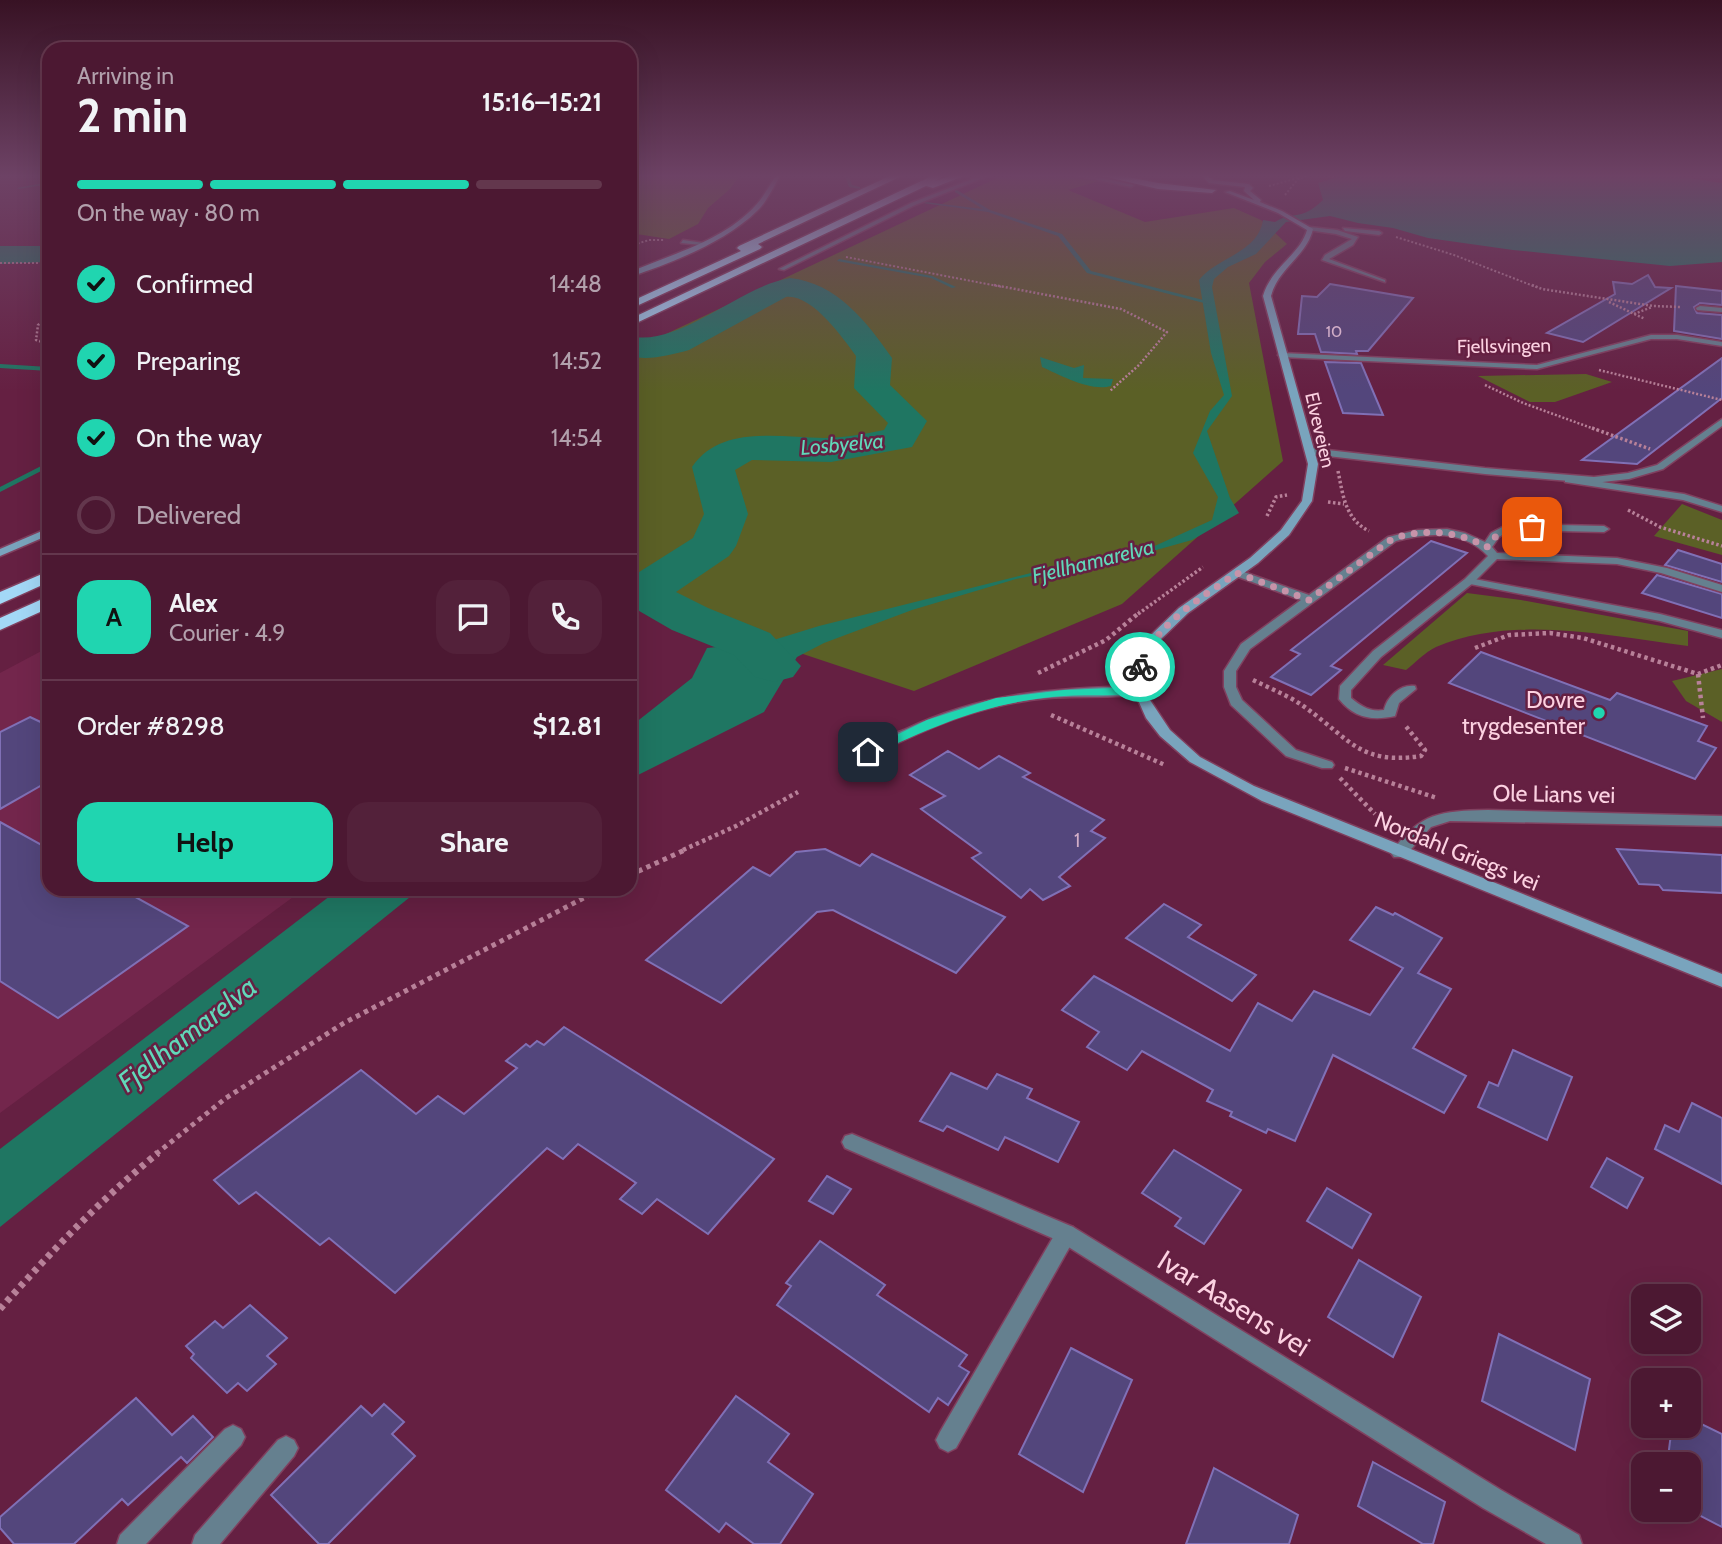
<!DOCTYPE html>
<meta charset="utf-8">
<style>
body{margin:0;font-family:Cabin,sans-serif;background:#53213a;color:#f1f3f6;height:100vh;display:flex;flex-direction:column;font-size:26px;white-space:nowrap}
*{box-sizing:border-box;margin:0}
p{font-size:23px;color:#b2a0ac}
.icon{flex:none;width:38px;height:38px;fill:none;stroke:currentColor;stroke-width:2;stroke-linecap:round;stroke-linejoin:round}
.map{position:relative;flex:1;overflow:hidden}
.panel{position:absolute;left:42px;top:42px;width:595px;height:854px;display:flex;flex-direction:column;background:#4c1832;border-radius:21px;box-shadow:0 7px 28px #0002,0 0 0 2px #63374d}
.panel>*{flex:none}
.controls{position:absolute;left:1631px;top:1284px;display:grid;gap:14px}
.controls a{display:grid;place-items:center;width:70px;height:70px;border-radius:14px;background:#4c1832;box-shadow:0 7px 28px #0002,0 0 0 2px #63374d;font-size:35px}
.pin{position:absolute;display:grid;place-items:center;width:60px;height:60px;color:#fff;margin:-30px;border-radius:14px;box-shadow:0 4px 10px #0006}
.courier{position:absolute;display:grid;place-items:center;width:70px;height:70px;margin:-35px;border:5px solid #20d5b0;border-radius:50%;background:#fff;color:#222;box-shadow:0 2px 9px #0007}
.head em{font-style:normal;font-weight:700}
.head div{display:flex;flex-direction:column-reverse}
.head{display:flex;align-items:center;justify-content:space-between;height:119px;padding:0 35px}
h1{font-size:46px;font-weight:700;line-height:52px}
.bar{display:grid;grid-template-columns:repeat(4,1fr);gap:10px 7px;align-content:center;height:84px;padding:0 35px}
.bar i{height:9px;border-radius:5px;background:#63374d}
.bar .selected{background:#20d5b0}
.bar p{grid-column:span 4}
.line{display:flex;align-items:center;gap:18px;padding:0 35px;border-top:2px solid #63374d}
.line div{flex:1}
.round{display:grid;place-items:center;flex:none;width:74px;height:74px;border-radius:21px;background:#53213a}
ol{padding:0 35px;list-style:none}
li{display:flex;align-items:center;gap:21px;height:77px}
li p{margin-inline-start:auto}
li .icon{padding:7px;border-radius:50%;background:#20d5b0;color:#111;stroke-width:4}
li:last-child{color:#b2a0ac}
li i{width:38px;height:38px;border:4px solid #63374d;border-radius:50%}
.cta{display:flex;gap:14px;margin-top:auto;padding:14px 35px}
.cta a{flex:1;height:80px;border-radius:21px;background:#20d5b0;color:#111;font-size:28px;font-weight:700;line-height:80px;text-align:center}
.cta a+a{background:#53213a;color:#f1f3f6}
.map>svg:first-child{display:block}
.built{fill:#73264c}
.green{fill:#5b6026}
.water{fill:#1f7662}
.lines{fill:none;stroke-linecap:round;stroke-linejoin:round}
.stream{fill:#1f7662;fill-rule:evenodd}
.river{fill:#1f7662;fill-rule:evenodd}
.building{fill:#53467c;stroke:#8070b6;stroke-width:2}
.lane-casing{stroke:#80405f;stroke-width:3}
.street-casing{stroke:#80405f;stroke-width:3}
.secondary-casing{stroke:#80405f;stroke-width:3}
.highway-casing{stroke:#80405f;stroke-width:3}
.path-far5{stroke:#b88199;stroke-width:2;stroke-dasharray:2 2;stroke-linecap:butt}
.path-far4{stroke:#b88199;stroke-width:2.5;stroke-dasharray:2 2;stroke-linecap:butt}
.path-far3{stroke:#b88199;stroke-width:3.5;stroke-dasharray:2.5 2.5;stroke-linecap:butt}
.path-far2{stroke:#b88199;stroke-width:4.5;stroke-dasharray:3.5 3.5;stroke-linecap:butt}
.path-far1{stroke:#b88199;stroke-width:5;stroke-dasharray:4.5 4.5;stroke-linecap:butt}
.path{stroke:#b88199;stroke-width:7;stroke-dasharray:5 5;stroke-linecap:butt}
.lane{fill:#65808f;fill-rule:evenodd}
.street{fill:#65808f;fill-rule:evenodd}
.secondary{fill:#79a4bd;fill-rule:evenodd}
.highway{fill:#a3d8f7;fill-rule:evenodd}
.route{fill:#20d5b0}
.done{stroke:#c793a9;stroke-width:7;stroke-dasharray:0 12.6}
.poi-dot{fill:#20d5b0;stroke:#652042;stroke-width:2.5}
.labels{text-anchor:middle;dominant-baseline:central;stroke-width:5;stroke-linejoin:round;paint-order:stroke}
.far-number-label{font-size:16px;fill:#d2aec8}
.far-street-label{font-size:19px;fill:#fcd1e1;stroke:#652042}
.number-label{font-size:19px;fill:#d2aec8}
.far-water-label{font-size:21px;font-style:italic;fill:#61d8b9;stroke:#652042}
.poi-label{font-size:23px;fill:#fcd1e1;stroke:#652042;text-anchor:end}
.street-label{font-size:23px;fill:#fcd1e1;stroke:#652042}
.near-water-label{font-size:28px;font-style:italic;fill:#61d8b9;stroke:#652042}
.near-street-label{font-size:28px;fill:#fcd1e1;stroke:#652042}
</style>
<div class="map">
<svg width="1722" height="1544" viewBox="0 0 1722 1544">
<rect width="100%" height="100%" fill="#652042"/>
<polygon class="built" points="49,647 49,889 304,889 0,1113 0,673"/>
<g class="green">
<polygon points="630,174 741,174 730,189 708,208 698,224 669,239 630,233"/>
<polygon points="1040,174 1099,181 1068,190 1145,222 1234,208 1261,220 1287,244 1265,262 1249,283 1283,461 1122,604 914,691 767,642 752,644 630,608 630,351 997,178"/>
<polygon points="1586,374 1612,382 1555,402 1530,402 1478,376"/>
<polygon points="1682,504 1722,520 1722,555 1654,536"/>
<path d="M1467 593 1521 600 1688 631V646C1607 636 1515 614 1436 647 1425 652 1415 663 1406 670L1383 665Z"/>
<polygon points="1722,669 1722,722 1686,701 1672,681"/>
</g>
<g class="water">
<path d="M1346 174H1664L1722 183V262L1670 266 1513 250 1428 238 1393 228 1358 223 1330 216 1286 222 1256 254 1228 267 1214 279 1212 287 1232 396 1207 431 1230 498 1239 513 1192 540 1142 554 1016 579 912 610 824 643 797 657 764 712 630 779V727L692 678 707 648 767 642 819 626 1051 568 1148 549 1212 520 1218 497 1193 453 1210 411 1224 395 1211 353 1199 280C1217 257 1258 253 1263 220L1275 222C1295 210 1300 222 1323 200L1318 183Z"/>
<path d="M1040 357 1074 368 1084 365 1083 378 1113 379 1111 386C1091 392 1060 375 1042 367Z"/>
<polygon points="339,889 420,889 0,1227 0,1149"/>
</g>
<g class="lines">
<g class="stream">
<polygon points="844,174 848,174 852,185 860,187 860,189 849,187"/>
<polygon points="49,182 49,184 19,189 17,188"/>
<polygon points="955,190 957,190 990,210 1062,234 1091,271 1211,302 1208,304 1087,273 1058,236 988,212 923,203 925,202 983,209 955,192"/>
<polygon points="839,259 932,276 956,287 952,288 931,278 837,261"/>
<polygon points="0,364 49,367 49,371 0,368"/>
<polygon points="49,462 49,467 0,492 0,487"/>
</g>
<g class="river">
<polygon points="0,246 49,246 49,262 0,264"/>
<path d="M790 278C837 283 867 322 892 358L890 385 927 421 912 447 831 462 752 460 735 470 748 514 736 546 729 556 676 592 708 608 770 633 801 666 793 677 774 682 755 677 734 655 672 630 634 608C626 598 629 584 636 574L693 538 704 514 692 467C722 424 780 438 824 438 844 438 864 434 884 430L888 423 854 388 856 356C842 337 812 294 786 297L689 350C671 355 648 361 630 356V336C678 348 740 286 790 278Z"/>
</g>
</g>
<g class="building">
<polygon points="1648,275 1655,287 1671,288 1583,342 1547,333 1615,294 1613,282 1632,284"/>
<polygon points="1330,284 1413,298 1368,351 1356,351 1357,354 1321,352 1315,334 1298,334 1302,296 1317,297"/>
<polygon points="1676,286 1722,291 1722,305 1700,303 1694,307 1697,313 1722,315 1722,339 1674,331"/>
<polygon points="1722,358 1722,398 1637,464 1582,460"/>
<polygon points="1325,362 1361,363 1383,415 1343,413"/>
<polygon points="1431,541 1467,553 1331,666 1341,670 1311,695 1271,677 1300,654 1291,650"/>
<polygon points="1678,550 1722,564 1722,582 1665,565"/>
<polygon points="1657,575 1722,594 1722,618 1642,593"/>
<polygon points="1481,652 1610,700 1617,693 1707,726 1698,741 1716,748 1695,779 1449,683"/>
<polygon points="30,717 49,726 49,781 0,809 0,732"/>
<polygon points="948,751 979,769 999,756 1030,773 1023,777 1104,820 1091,831 1105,838 1059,877 1070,886 1043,900 1030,889 1021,898 972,858 981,853 921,809 945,796 910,775"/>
<polygon points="0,822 49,849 49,889 121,889 188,926 58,1018 0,981"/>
<polygon points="825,849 860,866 872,854 1005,917 956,973 833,910 817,912 721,1003 646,960 753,867 770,876 796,852"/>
<polygon points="1617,849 1722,855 1722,893 1663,890 1659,885 1639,884"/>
<polygon points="1164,904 1201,925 1188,937 1256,975 1232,1001 1126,938"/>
<polygon points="1376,907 1393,915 1395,913 1442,938 1418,973 1451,989 1413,1048 1466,1076 1444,1113 1333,1055 1295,1141 1268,1129 1266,1133 1230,1116 1232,1112 1207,1101 1213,1090 1142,1051 1127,1070 1087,1047 1099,1032 1062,1010 1094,976 1230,1051 1258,1003 1292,1021 1314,991 1370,1015 1403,968 1350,940"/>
<polygon points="564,1027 774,1159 708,1234 657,1199 642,1214 620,1199 636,1183 578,1144 563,1159 547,1148 395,1293 329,1238 320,1245 256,1192 239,1204 214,1180 361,1070 416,1114 438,1096 464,1114 517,1068 506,1061 526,1044 530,1047 537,1041 544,1045"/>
<polygon points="1513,1050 1572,1077 1547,1140 1478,1107 1489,1082 1498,1086"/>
<polygon points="951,1073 987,1089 997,1074 1032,1089 1027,1098 1079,1122 1058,1162 1005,1137 998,1150 947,1126 943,1131 920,1121"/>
<polygon points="1692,1103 1722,1118 1722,1184 1655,1149 1665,1125 1679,1132"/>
<polygon points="1174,1150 1241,1190 1204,1244 1175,1226 1181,1218 1142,1193"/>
<polygon points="1607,1158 1643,1178 1627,1208 1591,1187"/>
<polygon points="827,1176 851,1189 833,1214 809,1201"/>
<polygon points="1327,1188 1371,1214 1352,1248 1307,1221"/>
<polygon points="820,1241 885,1285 877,1295 967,1355 959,1366 969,1372 948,1405 938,1398 929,1412 777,1305 791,1286 786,1283"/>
<polygon points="1359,1260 1421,1297 1393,1357 1328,1317"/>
<polygon points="250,1305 287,1338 267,1356 276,1364 247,1391 238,1383 227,1393 191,1358 194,1354 186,1346 215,1321 223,1328"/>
<polygon points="1499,1334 1590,1379 1575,1450 1482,1401"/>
<polygon points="1071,1348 1132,1380 1083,1492 1019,1454"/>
<polygon points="736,1396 789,1434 768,1462 813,1494 780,1544 754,1544 726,1523 719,1532 666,1490"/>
<polygon points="136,1398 172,1435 193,1416 213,1437 187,1463 181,1457 128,1505 122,1499 74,1544 14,1544 0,1528 0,1517"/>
<polygon points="384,1404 404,1422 392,1434 415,1456 328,1544 319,1544 271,1495 361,1406 372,1416"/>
<polygon points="1689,1418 1722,1434 1722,1527 1689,1510 1689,1465 1667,1465 1672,1426 1689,1426"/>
<polygon points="1373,1462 1445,1502 1433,1544 1423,1544 1358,1506"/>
<polygon points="1214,1468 1298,1515 1289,1544 1186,1544"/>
</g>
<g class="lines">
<g class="lane-casing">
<g id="lane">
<polygon points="985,174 993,174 915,205 784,270 779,269 911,203"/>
<polygon points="1069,174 1083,174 1134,185 1131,187"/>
<polygon points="1310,227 1337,230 1358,237 1353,245 1329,259 1385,280 1385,282 1322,260 1325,255 1352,239 1336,234 1308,230"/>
<polygon points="1343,228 1379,231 1382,233 1379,235 1345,231"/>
<polygon points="683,240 704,243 701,245 681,243"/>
<polygon points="1568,477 1684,494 1722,506 1722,512 1683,500 1565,482 1565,478"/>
<path d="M1508 524 1604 526 1609 529 1604 532 1510 530 1499 537 1492 547 1497 553 1617 558 1667 568 1722 585V592L1661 573 1617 564 1497 559 1473 583 1381 657 1351 690V698C1362 707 1370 712 1384 710 1387 697 1400 684 1415 686L1416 689 1399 703 1395 716C1372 721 1354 718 1339 699L1340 686 1373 651 1465 579 1488 556C1464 530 1427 532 1396 541L1250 649 1236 671V687L1242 700 1296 750 1332 762 1334 765 1332 768H1322L1286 756 1231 705 1224 687V671L1241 644 1301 600 1233 575V571H1241L1309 595 1388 537 1418 530 1447 529 1465 533 1485 542 1491 533Z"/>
<path d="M1141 686 1146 687 1147 690 1146 693C1118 699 1078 695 1048 698 982 704 931 726 873 755L868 756 861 752C871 742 890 736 904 730 984 692 1054 688 1141 686Z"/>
<polygon points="1066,1225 1073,1227 1076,1234 1073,1241 956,1448 948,1452 940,1448 936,1440 940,1432 1059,1227"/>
<polygon points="233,1425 241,1429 245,1437 241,1445 146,1544 117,1544 120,1535 225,1429"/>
<polygon points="286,1436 294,1440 298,1448 294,1456 220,1544 192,1544 195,1535 278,1440"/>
</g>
</g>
<g class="street-casing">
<g id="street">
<polygon points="1700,306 1722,308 1722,312 1697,310 1696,308"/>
<polygon points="1651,335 1677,335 1722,342 1722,346 1677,339 1651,339 1537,369 1282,357 1278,355 1282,353 1537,365"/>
<polygon points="1722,419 1722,426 1663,469 1629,479 1594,483 1485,474 1310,454 1305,451 1310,448 1485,468 1594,477 1628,473 1657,465"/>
<polygon points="1469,578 1660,614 1722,630 1722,638 1660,621 1465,583 1463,581"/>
<path d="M1488 810 1722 816V826L1450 821 1431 827 1404 857H1394L1391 853C1420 812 1441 811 1488 810Z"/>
<polygon points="852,1134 1073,1227 1501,1490 1579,1535 1582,1544 1546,1544 1483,1508 1059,1241 845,1148 842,1142 845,1136"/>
</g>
</g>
<g class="secondary-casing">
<g id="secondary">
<path d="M777 174H782C773 186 768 201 757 211 724 243 673 262 630 277V272C672 254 723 241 755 206 764 197 769 185 777 174Z"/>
<path d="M1200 174H1206L1213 180 1249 184 1253 188 1250 191 1261 200 1260 202 1282 211 1313 229C1307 256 1278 268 1271 296L1318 464 1312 501 1289 535 1258 563 1188 613 1161 639 1147 666 1150 700 1170 730 1200 757 1254 786 1722 974V987L1262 801 1190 762 1160 736 1146 718 1138 700 1135 666 1152 634 1179 608 1250 558 1281 530 1302 501 1308 464 1263 296C1272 266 1300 255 1307 230L1278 213 1225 192 1230 191 1254 200 1244 191 1245 187 1209 183Z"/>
<polygon points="49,528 49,535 0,556 0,549"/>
</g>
</g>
<g class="highway-casing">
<g id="highway">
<polygon points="894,174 906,174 758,244 762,247 760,249 630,309 630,302 741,251 737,248 739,246"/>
<polygon points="936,174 948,174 935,181 956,174 969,174 933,188 926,186 630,326 630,319"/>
<polygon points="1094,174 1113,174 1158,183 1216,190 1212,193 1158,189"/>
<polygon points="49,571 49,582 0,604 0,592"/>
<polygon points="49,596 49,608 0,630 0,618"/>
</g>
</g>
<g class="path-far5">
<polyline points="1320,174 1334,177"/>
<polyline points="1269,186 1298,178"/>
<polyline points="1285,195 1298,179 1308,176"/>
<polyline points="1396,237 1454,255 1536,287"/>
<polyline points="630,246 649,240 665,240"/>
<polyline points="846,257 1003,287"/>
<polyline points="0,263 49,263"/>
</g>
<g class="path-far4">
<polyline points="994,285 1121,309 1167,332 1139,365 1110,391"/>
<polyline points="1532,285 1542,289 1653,306 1681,307"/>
<polyline points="1609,302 1645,319"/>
<polyline points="1634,314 1652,307"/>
<polyline points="49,317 38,325 36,340 49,344"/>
<polyline points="1599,370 1722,400"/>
<polyline points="1485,385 1523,403 1597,430"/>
</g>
<g class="path-far3">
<polyline points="1592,428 1650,449"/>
<path d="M1338 471C1343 495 1345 519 1369 531"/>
<polyline points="1328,502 1344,504"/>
<polyline points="1628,510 1660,527 1722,546"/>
<polyline points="1267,516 1276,497 1287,495"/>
<polyline points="1138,614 1203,567"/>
</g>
<g class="path-far2">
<polyline points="1475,648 1509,635 1550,633 1583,638 1698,674 1722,665"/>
<polyline points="1038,673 1106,640 1140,612"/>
<polyline points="1698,674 1703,718"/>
<path d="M1253 680C1271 689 1290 696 1306 708 1351 740 1360 765 1421 756L1425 750 1404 724"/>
<polyline points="1051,715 1165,765"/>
<polyline points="1345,768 1437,798"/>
<polyline points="1340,778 1375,814"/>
<polyline points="683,850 736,826 798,792"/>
</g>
<g class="path-far1">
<polyline points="630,875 687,849"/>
<polyline points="156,1154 226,1098 344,1023 601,889"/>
</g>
<path class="path" d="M0 1309C50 1253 100 1200 158 1153"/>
<use href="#lane" class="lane"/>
<use href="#street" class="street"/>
<use href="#secondary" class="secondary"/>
<use href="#highway" class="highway"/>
</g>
<linearGradient id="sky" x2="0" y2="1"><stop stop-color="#381224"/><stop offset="0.45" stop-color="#6d4265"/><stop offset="1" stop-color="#6d4265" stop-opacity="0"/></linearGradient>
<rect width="1722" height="391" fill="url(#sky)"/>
<path class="route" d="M1140 664 1145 667V692C1119 697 1091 694 1064 696 991 701 938 724 872 755L862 752 927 720 996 698 1064 690 1136 687 1135 667Z"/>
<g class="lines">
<path class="done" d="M1140 667C1155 624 1201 598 1237 573L1309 600 1392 539C1423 528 1458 531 1487 547 1500 528 1511 527 1532 527"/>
</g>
<circle class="poi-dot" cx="1599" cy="713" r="7"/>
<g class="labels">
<g class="far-number-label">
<text x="1334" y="331">10</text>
</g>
<g class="far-street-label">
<text transform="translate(1504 346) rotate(-1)">Fjellsvingen</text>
<text transform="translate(1320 430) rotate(77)">Elveveien</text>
</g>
<g class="number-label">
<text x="1077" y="840">1</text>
</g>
<g class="far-water-label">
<text transform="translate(842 444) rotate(-5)">Losbyelva</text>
<text transform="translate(1093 561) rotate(-14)">Fjellhamarelva</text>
</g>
<g class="poi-label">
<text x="1585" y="700">Dovre<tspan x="1585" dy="26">trygdesenter</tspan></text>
</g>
<g class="street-label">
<text transform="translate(1554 794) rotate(1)">Ole Lians vei</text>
<text transform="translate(1457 851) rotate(22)">Nordahl Griegs vei</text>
</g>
<g class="near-water-label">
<text transform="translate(187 1034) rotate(-38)">Fjellhamarelva</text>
</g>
<g class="near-street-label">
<text transform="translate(1234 1303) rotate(32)">Ivar Aasens vei</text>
</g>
</g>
</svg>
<div class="controls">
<a><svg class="icon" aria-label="layers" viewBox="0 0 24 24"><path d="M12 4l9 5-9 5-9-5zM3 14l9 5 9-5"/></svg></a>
<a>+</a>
<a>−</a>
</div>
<div class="pin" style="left:1532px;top:527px;background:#ea580c"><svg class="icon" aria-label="bag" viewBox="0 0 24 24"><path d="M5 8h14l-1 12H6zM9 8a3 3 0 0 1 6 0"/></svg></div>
<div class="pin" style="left:868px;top:752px;background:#1f2937"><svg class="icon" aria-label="home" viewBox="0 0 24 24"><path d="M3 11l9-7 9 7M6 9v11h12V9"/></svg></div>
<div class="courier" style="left:1140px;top:667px"><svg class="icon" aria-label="bike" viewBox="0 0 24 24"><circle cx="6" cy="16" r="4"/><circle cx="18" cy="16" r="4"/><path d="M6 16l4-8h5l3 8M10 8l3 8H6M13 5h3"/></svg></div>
<section class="panel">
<div class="head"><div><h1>2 min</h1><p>Arriving in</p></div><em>15:16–15:21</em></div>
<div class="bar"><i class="selected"></i><i class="selected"></i><i class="selected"></i><i></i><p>On the way · 80 m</p></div>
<ol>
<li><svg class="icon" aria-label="check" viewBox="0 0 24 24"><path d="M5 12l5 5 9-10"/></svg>Confirmed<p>14:48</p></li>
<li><svg class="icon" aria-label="check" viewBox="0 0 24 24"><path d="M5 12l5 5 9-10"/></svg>Preparing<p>14:52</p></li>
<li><svg class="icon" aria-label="check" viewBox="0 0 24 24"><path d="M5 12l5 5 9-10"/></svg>On the way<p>14:54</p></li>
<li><i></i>Delivered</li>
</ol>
<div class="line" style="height:126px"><b class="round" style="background:#20d5b0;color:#111">A</b><div><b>Alex</b><p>Courier · 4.9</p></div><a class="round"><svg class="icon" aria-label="chat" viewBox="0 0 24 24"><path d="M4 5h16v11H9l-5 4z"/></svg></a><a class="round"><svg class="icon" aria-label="phone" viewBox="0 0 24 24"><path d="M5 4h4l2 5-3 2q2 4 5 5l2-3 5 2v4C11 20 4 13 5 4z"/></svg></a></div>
<div class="line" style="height:91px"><div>Order #8298</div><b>$12.81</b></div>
<div class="cta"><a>Help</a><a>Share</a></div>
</section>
</div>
